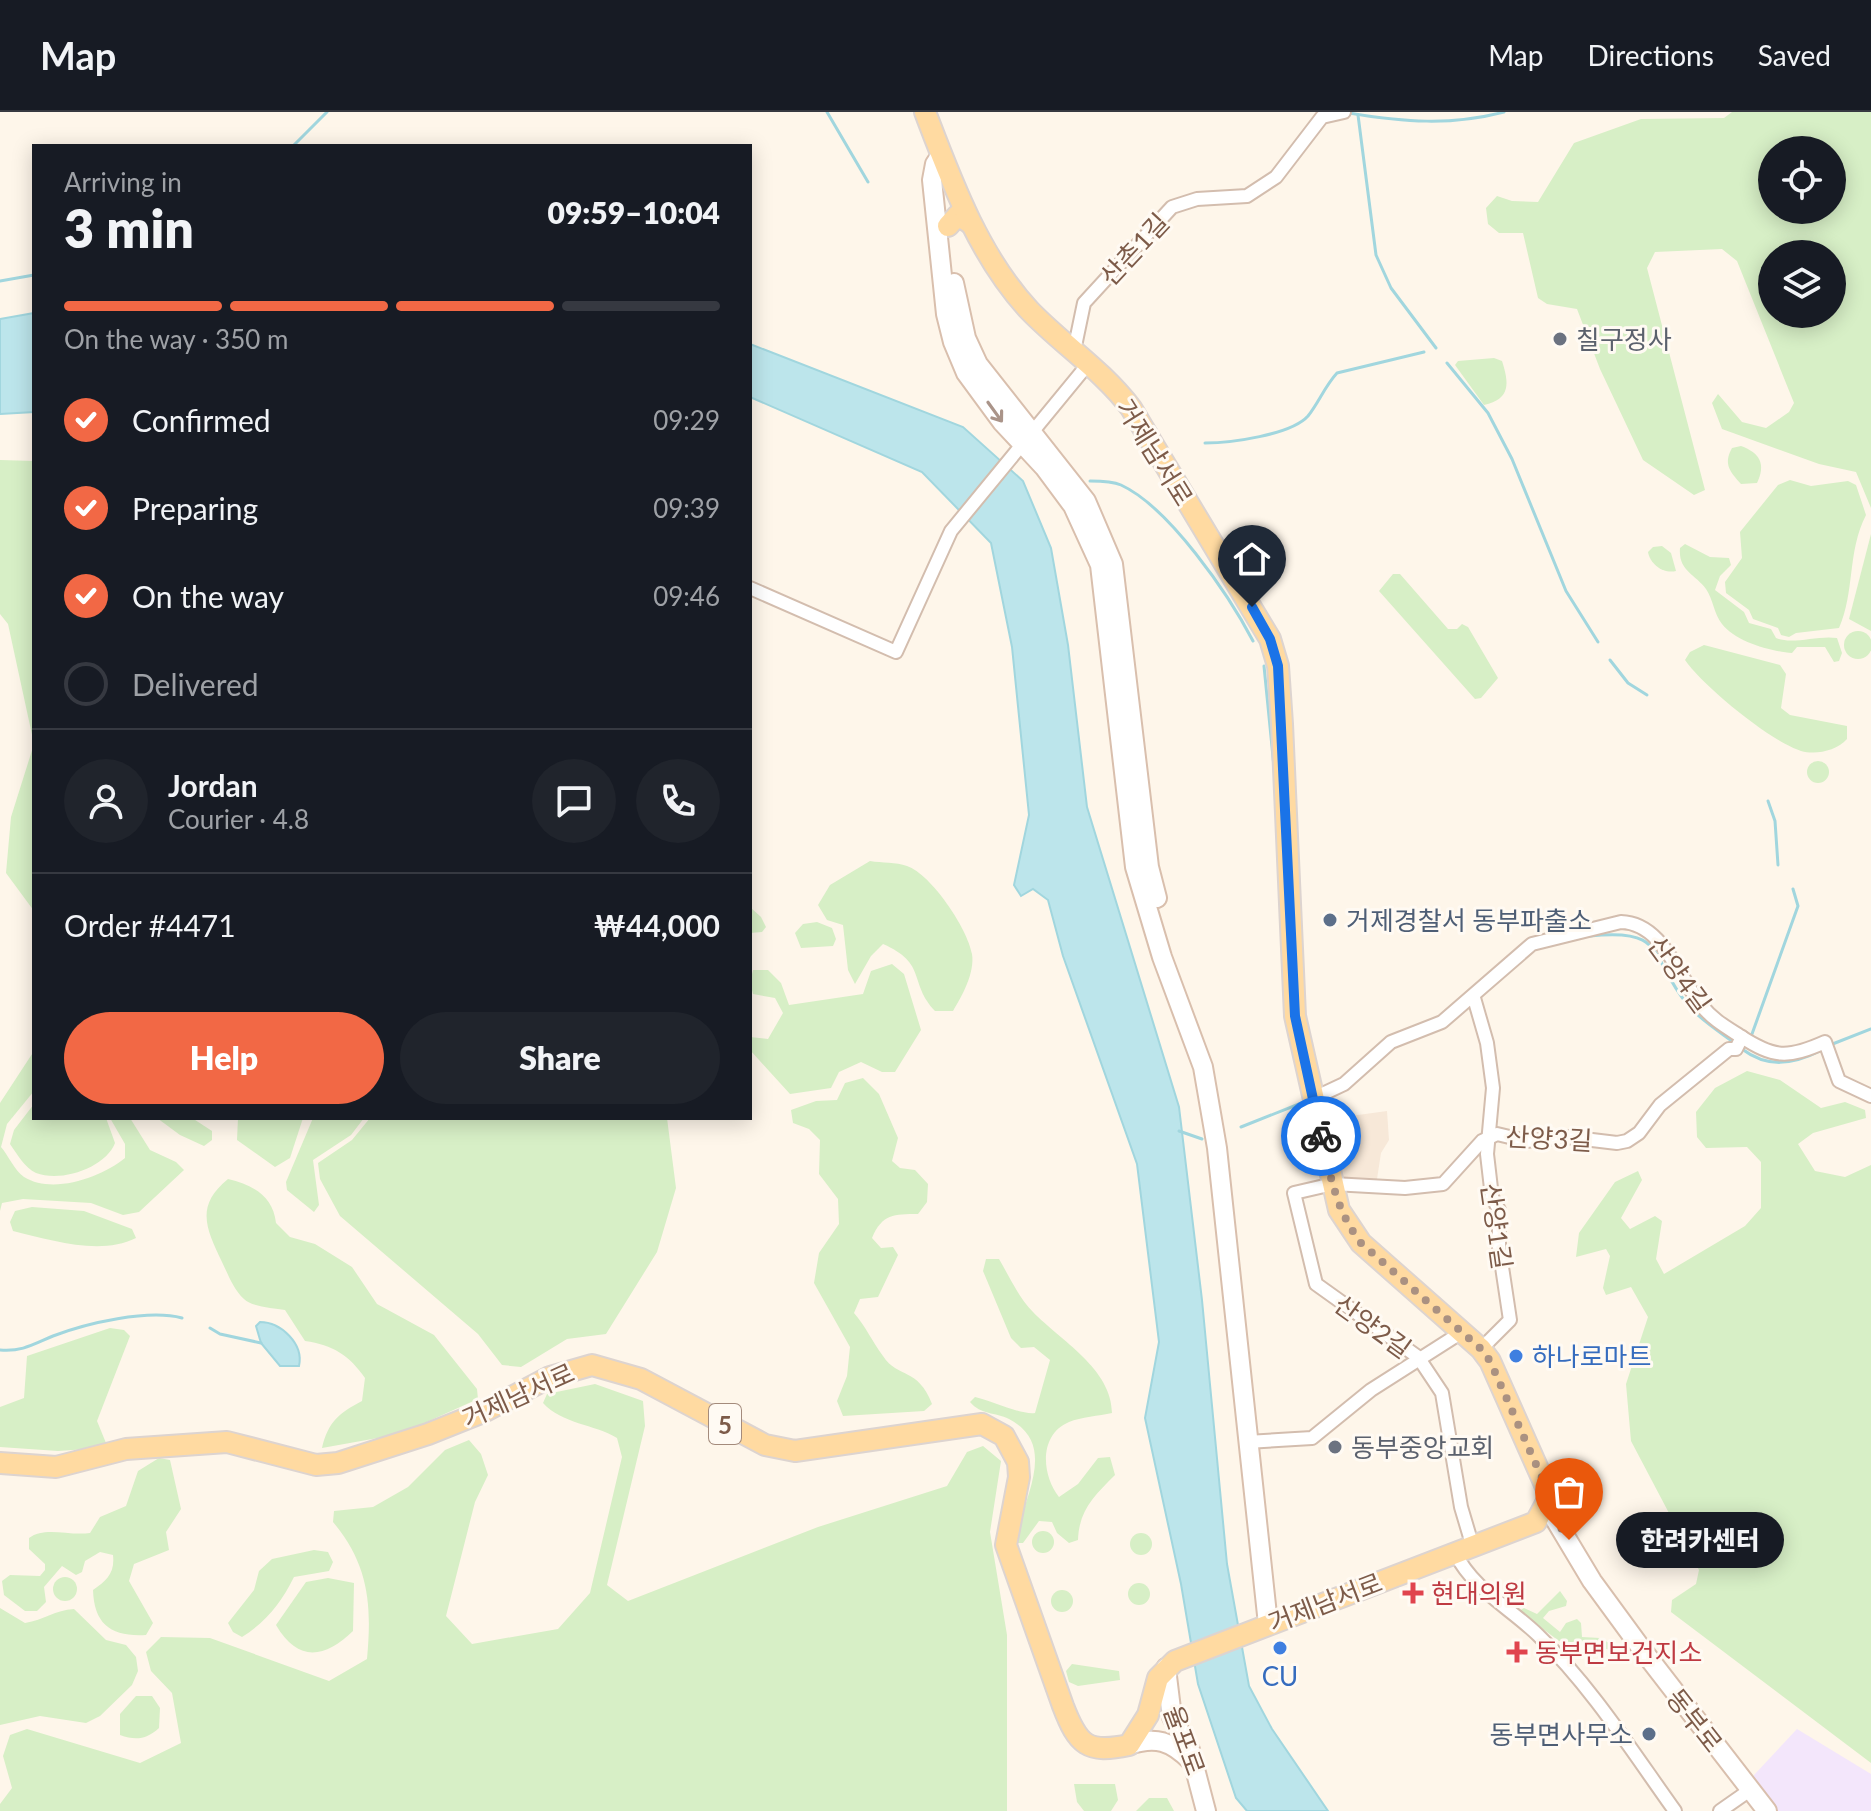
<!DOCTYPE html>
<meta charset="utf-8">
<style>
body{margin:0;font-family:Lato,"Noto Sans KR",sans-serif;background:#20242c;color:#f1f3f6;height:100vh;display:flex;flex-direction:column;font-size:30px;white-space:nowrap}
*{box-sizing:border-box;margin:0}
p{font-size:26px;color:#9ea1a6}
.icon{flex:none;width:44px;height:44px;fill:none;stroke:currentColor;stroke-width:2;stroke-linecap:round;stroke-linejoin:round}
.map{position:relative;flex:1;overflow:hidden}
.details{position:absolute;left:32px;top:32px;width:720px;height:976px;display:flex;flex-direction:column;background:#171b24;border-radius:0px;box-shadow:0 4px 20px #0003}
.details>*{flex:none}
.buttons{position:absolute;left:1758px;top:24px;display:grid;gap:16px}
.buttons a{display:grid;place-items:center;width:88px;height:88px;border-radius:50%;background:#171b24;box-shadow:0 4px 20px #0003;font-size:40px}
.pin{position:absolute;display:grid;place-items:center;width:68px;height:68px;color:#fff;margin:-82px -34px;border-radius:50% 50% 50% 0;rotate:-45deg;box-shadow:0 0 8px #0007}
.pin .icon{rotate:45deg}
.courier{position:absolute;display:grid;place-items:center;width:80px;height:80px;margin:-40px;border:6px solid #1a73e8;border-radius:50%;background:#fff;color:#222;box-shadow:0 2px 10px #0007}
.bubble{position:absolute;height:56px;border-radius:28px;background:#171b24;box-shadow:0 4px 20px #0003;font-size:26px;font-weight:800;line-height:56px;text-align:center}
.headline em{font-style:normal;font-weight:800}
.headline div{display:flex;flex-direction:column-reverse}
.headline{display:flex;align-items:center;justify-content:space-between;height:136px;padding:0 32px}
h1{font-size:52px;font-weight:800;line-height:60px}
.bar{display:grid;grid-template-columns:repeat(4,1fr);gap:12px 8px;align-content:center;height:96px;padding:0 32px}
.bar i{height:10px;border-radius:6px;background:#363941}
.bar .on{background:#f26845}
.bar p{grid-column:span 4}
.line{display:flex;align-items:center;gap:20px;padding:0 32px;border-top:2px solid #363941}
.line div{flex:1}
.round{display:grid;place-items:center;flex:none;width:84px;height:84px;border-radius:42px;background:#20242c}
ol{padding:0 32px;list-style:none}
li{display:flex;align-items:center;gap:24px;height:88px}
li p{margin-inline-start:auto}
li .icon{padding:8px;border-radius:50%;background:#f26845;color:#fff;stroke-width:4}
li:last-child{color:#9ea1a6}
li i{width:44px;height:44px;border:4px solid #363941;border-radius:50%}
.button{display:flex;gap:16px;margin-top:auto;padding:16px 32px}
.button a{flex:1;height:92px;border-radius:48px;background:#f26845;color:#fff;font-size:32px;font-weight:800;line-height:92px;text-align:center}
.button a+a{background:#20242c;color:#f1f3f6}
header{display:flex;align-items:center;gap:48px;box-sizing:border-box;height:112px;padding:0 40px;background:#171b24;border-bottom:2px solid #363941}
header strong{font-size:38px}
nav{display:flex;gap:44px;margin-inline-start:auto;font-size:28px}
.map>svg:first-child{display:block}
.residential{fill:#f7e8d8}
.education{fill:#f3e6fb}
.green{fill:#d7efc6;fill-rule:evenodd}
.water{fill:#bce5eb;stroke:#a1d6de;stroke-width:2}
.lines{fill:none;stroke-linecap:round;stroke-linejoin:round}
.stream{stroke:#a1d6de;stroke-width:3}
.street-casing{stroke:#d3bdae;stroke-width:16}
.secondary-casing{stroke:#d9bfad;stroke-width:22}
.primary-casing{stroke:#ddd4d0;stroke-width:24}
.street{stroke:#fff;stroke-width:12}
.secondary{stroke:#fff;stroke-width:18}
.primary{stroke:#ffdaa1;stroke-width:20}
.oneway{stroke:#aa9489}
.done{stroke:#aa9181;stroke-width:8;stroke-dasharray:0 14.4}
.route{stroke:#1a73e8;stroke-width:10}
.worship-dot{fill:#6b7280;stroke:#fffaf3;stroke-width:3}
.service-dot{fill:#5c6f8a;stroke:#fffaf3;stroke-width:3}
.shop-dot{fill:#3f7fe0;stroke:#fffaf3;stroke-width:3}
.health-dot{fill:#e0444e;stroke:#fffaf3;stroke-width:3}
.labels{text-anchor:middle;dominant-baseline:central;stroke-width:6;stroke-linejoin:round;paint-order:stroke}
.shield{fill:#fffaf3;stroke:#a48b7c;stroke-width:2}
.shield-label{font-size:24px;font-weight:bold;fill:#7d5b49}
.street-label{font-size:26px;fill:#7d5b49;stroke:#fffaf3}
.worship-label{font-size:26px;fill:#5b616d;stroke:#fffaf3;text-anchor:start}
.service-label{font-size:26px;fill:#4e5e75;stroke:#fffaf3;text-anchor:start}
.shop-label{font-size:26px;fill:#366cbe;stroke:#fffaf3;text-anchor:start}
.health-label{font-size:26px;fill:#be3a42;stroke:#fffaf3;text-anchor:start}
</style>
<header>
<strong>Map</strong>
<nav><a>Map</a><a>Directions</a><a>Saved</a></nav>
</header>
<div class="map">
<svg width="1871" height="1699" viewBox="0 0 1871 1699">
<rect width="100%" height="100%" fill="#fef6ea"/>
<polygon class="residential" points="1387,999 1389,1028 1381,1041 1377,1067 1354,1072 1341,1071 1329,1021 1337,1017 1336,1006"/>
<polygon class="education" points="1797,1617 1871,1662 1871,1699 1767,1699 1750,1678 1754,1663"/>
<g class="green">
<path d="M1732 0H1871V396L1856 360 1819 352 1722 317 1712 291 1718 282 1742 310 1766 316 1789 300 1794 291 1737 149 1722 137 1655 140 1647 156 1705 378 1694 383 1643 348 1600 257 1577 197 1547 192 1538 186 1523 121H1499L1488 112 1486 96 1497 84 1512 89 1538 90 1574 31 1641 7 1724 6ZM1772 38H1832V98H1772ZM1772 142H1832V202H1772Z"/>
<path d="M1494 246 1502 249C1509 271 1511 287 1484 293L1455 253 1458 249Z"/>
<path d="M1741 334C1760 341 1766 352 1757 371L1741 372C1730 360 1723 352 1732 336Z"/>
<polygon points="0,348 34,349 34,799 6,761 11,705 34,632 8,512 0,502"/>
<path d="M1790 368 1811 374 1848 369 1856 373 1866 403C1847 440 1855 480 1839 516L1796 521 1789 525 1781 523 1778 516 1753 507 1749 498 1726 481 1725 470 1742 446 1740 420 1778 373Z"/>
<polygon points="1871,422 1871,519 1849,507"/>
<path d="M1685 432 1710 445 1729 446 1731 453 1720 464 1715 478 1744 500 1749 511 1771 517 1776 526C1792 533 1818 523 1837 526L1842 541 1839 549 1834 550 1825 535H1797L1792 541C1770 539 1736 530 1722 512 1714 502 1713 487 1706 477 1695 462 1678 459 1680 436Z"/>
<path d="M1662 434 1671 441 1676 459C1663 462 1650 452 1648 440L1653 435Z"/>
<polygon points="1393,462 1400,462 1448,517 1457,517 1462,512 1468,515 1498,566 1481,586 1475,587 1379,479"/>
<circle cx="1858" cy="533" r="14"/>
<path d="M1704 533 1780 553 1786 562 1781 596 1790 603 1847 614V627C1836 639 1816 643 1801 639 1771 630 1702 573 1685 548L1690 540Z"/>
<circle cx="1818" cy="660" r="11"/>
<path d="M870 749C882 751 896 750 907 754 931 762 968 817 972 842 975 861 962 884 953 899H935C908 870 928 852 883 832L871 844 855 872 848 858 843 813 827 808 818 793 830 773Z"/>
<polygon points="750,795 761,805 766,815 762,820 750,821"/>
<polygon points="817,810 832,816 836,827 833,834 801,836 795,821 803,812"/>
<polygon points="892,852 904,862 921,918 895,960 882,960 861,950 839,960 831,976 790,982 750,938 750,925 768,927 783,901 775,886 753,882 750,870 753,858 768,858 781,871 789,893 863,882 871,859"/>
<path d="M34 939V979L7 1012 1 1035C8 1043 15 1059 24 1065 53 1083 102 1065 125 1046V1032L110 1006H130L150 1038 176 1050 184 1058 139 1100 123 1103 91 1091 23 1087 2 1091 0 1099V991Z"/>
<polygon points="1747,959 1780,968 1821,996 1845,990 1865,998 1866,1006 1813,1021 1798,1032 1815,1059 1845,1065 1871,1053 1871,1651 1671,1500 1672,1488 1696,1472 1699,1458 1631,1329 1626,1272 1648,1205 1631,1175 1606,1183 1603,1176 1610,1144 1606,1137 1576,1145 1579,1121 1615,1070 1638,1059 1642,1068 1621,1106 1630,1117 1655,1104 1662,1109 1656,1147 1664,1162 1745,1114 1761,1096 1761,1050 1747,1035 1706,1036 1697,1025 1696,1000 1715,976"/>
<path d="M863 966 879 982 898 1026 892 1049 900 1056 915 1058 928 1072 927 1090 918 1102C894 1102 882 1102 872 1126L881 1136 893 1135 898 1143 878 1185 860 1187 854 1201C866 1215 872 1229 883 1244 898 1267 918 1255 932 1292L924 1299 843 1304 837 1289 847 1264 850 1235 814 1171 819 1141 839 1112 838 1087 819 1062 820 1028 809 1017 793 1011 791 998 816 989 837 988 845 971Z"/>
<path d="M34 992V1006H106L115 1031C106 1055 62 1071 36 1061 25 1056 17 1042 10 1032L14 1018Z"/>
<polygon points="157,1006 192,1006 212,1019 212,1028 204,1034 180,1023"/>
<polygon points="238,1006 303,1006 290,1046 275,1055 237,1028"/>
<polygon points="313,1006 364,1006 351,1023 313,1048 319,1093 314,1100 287,1078 286,1070"/>
<polygon points="370,1006 667,1006 676,1076 657,1140 606,1222 567,1227 521,1255 502,1253 478,1222 340,1104 320,1067 318,1051 352,1028"/>
<path d="M228 1067C253 1073 273 1084 276 1111L290 1125 315 1132 352 1155 377 1192 434 1223 477 1277 478 1287 400 1322 322 1336C328 1310 339 1301 362 1289L365 1266C349 1243 333 1233 305 1229L285 1198C273 1196 252 1195 244 1187 233 1177 228 1162 222 1150 206 1116 195 1094 228 1067Z"/>
<path d="M32 1095 84 1099 132 1117 136 1126C100 1144 51 1128 13 1119L10 1110 15 1099Z"/>
<path d="M986 1147H999C1009 1164 1019 1186 1033 1200 1060 1228 1112 1257 1112 1301 1099 1304 1081 1305 1069 1310 1038 1323 1042 1364 1059 1385L1078 1372 1098 1346 1110 1345 1115 1363C1094 1384 1079 1398 1078 1428L1069 1431 1057 1421 1052 1410 1039 1409 1023 1431H1015C1020 1391 1061 1334 1009 1307 995 1300 981 1303 970 1290L975 1285C992 1289 1021 1303 1035 1301L1050 1248 1034 1235 1021 1236 1011 1226 983 1159Z"/>
<polygon points="110,1216 124,1218 130,1224 97,1309 106,1331 102,1336 58,1339 0,1335 0,1295 24,1286 27,1244"/>
<path d="M595 1272 643 1289 645 1314 607 1473 628 1489 818 1415 947 1374 967 1340 983 1334 1001 1349 990 1420 1007 1523V1699H0V1692L12 1676 3 1644 10 1623 27 1617 140 1651 181 1631 172 1581 151 1559 146 1540 161 1525 210 1526 329 1569 367 1547C372 1493 369 1453 333 1410L334 1399 373 1395 408 1375 445 1338 469 1328 481 1342 488 1363 475 1390 446 1504 472 1532 558 1517 590 1481 622 1345 617 1326C594 1312 562 1312 543 1291L547 1282Z"/>
<path d="M159 1346 170 1348 181 1397 166 1420 169 1438 134 1452 129 1469 153 1511 146 1523C112 1525 94 1513 93 1478 107 1468 115 1461 113 1443L100 1440 85 1449 82 1460 76 1463 62 1454 44 1475 46 1490 37 1499H25L4 1483 2 1469 10 1463 40 1464 45 1458V1452L29 1437V1426C45 1414 68 1424 90 1421L100 1405 126 1394 138 1359Z"/>
<circle cx="1043" cy="1430" r="11"/>
<circle cx="1141" cy="1432" r="11"/>
<path d="M314 1438 328 1440 333 1450 329 1459 294 1465C281 1491 267 1509 242 1525L233 1520 228 1511 254 1478 259 1459 272 1447Z"/>
<circle cx="65" cy="1477" r="12"/>
<path d="M328 1466 354 1471 353 1519C325 1546 298 1551 276 1513L306 1470Z"/>
<circle cx="1139" cy="1482" r="11"/>
<circle cx="1062" cy="1489" r="11"/>
<polygon points="1560,1479 1567,1489 1566,1494 1549,1499 1543,1506 1560,1520 1566,1511 1577,1507 1581,1511 1582,1525 1600,1526 1613,1533 1612,1538 1559,1529 1519,1499 1524,1496 1537,1502"/>
<path d="M0 1496 25 1511C44 1508 55 1498 74 1497L106 1528 126 1533 136 1545 138 1559 132 1573 100 1604 86 1611 40 1604 0 1613Z"/>
<polygon points="1072,1552 1119,1559 1120,1568 1078,1574 1069,1570 1066,1559"/>
<path d="M136 1584H152L160 1596 159 1616C147 1627 136 1629 120 1623V1602Z"/>
<polygon points="1074,1672 1115,1672 1118,1688 1111,1699 1084,1699 1077,1690"/>
<polygon points="1149,1686 1167,1686 1174,1699 1136,1699"/>
</g>
<g class="water">
<polygon points="34,201 34,300 0,302 0,207"/>
<polygon points="750,232 963,315 1023,369 1051,436 1068,533 1087,695 1179,995 1202,1188 1227,1452 1249,1574 1272,1617 1328,1699 1247,1699 1236,1686 1198,1572 1181,1472 1145,1306 1159,1230 1137,1052 1063,844 1048,788 1033,777 1021,784 1014,773 1029,703 1012,535 991,431 922,360 750,285"/>
<path d="M260 1210C281 1210 304 1232 299 1254H280L261 1231 256 1214Z"/>
</g>
<g class="lines">
<g class="stream">
<polyline points="827,0 868,70"/>
<path d="M1349 1C1403 10 1451 14 1504 0"/>
<polyline points="1358,3 1376,143 1391,176 1436,236"/>
<polyline points="293,34 327,0"/>
<polyline points="0,169 34,163"/>
<polyline points="1447,251 1488,301 1512,347 1566,479 1598,530"/>
<path d="M1205 331C1230 331 1291 323 1308 304 1319 290 1325 274 1337 261L1424 240"/>
<path d="M1090 369C1100 369 1112 369 1121 373 1169 395 1229 483 1253 529"/>
<polyline points="1610,548 1628,571 1647,583"/>
<polyline points="1264,554 1274,655"/>
<polyline points="1768,689 1775,709 1778,753"/>
<path d="M1590 824C1667 816 1648 843 1687 892 1699 907 1720 920 1736 932"/>
<polyline points="1752,922 1798,794 1793,777"/>
<polyline points="1830,933 1871,917"/>
<path d="M1742 937C1767 956 1792 953 1820 939"/>
<polyline points="1241,1015 1304,990"/>
<polyline points="1179,1019 1202,1027"/>
<polyline points="210,1216 220,1222 261,1231"/>
<path d="M0 1238C22 1240 34 1232 53 1224 87 1211 148 1197 182 1206"/>
</g>
<g class="street-casing">
<g id="street">
<polyline points="1074,239 1084,191 1172,95 1197,87 1247,84 1276,65 1322,5 1344,0"/>
<polyline points="750,476 896,540 951,419 1089,251"/>
<polyline points="1474,886 1487,931 1493,976 1487,1042 1492,1085 1499,1098 1499,1135 1510,1208 1481,1237"/>
<path d="M1312 987 1344 972 1391 930 1442 910 1532 832 1621 810C1663 811 1678 865 1702 894 1712 907 1726 915 1740 924 1774 946 1787 947 1825 930L1839 969 1871 984"/>
<polyline points="1247,1330 1312,1326 1371,1278 1462,1220"/>
<polyline points="1472,1432 1461,1395 1442,1281 1418,1245 1316,1172 1294,1081 1333,1072 1405,1076 1443,1072 1482,1029 1497,1022 1526,1029 1567,1025 1617,1031 1627,1029 1639,1021 1660,993 1729,937 1736,937 1742,925"/>
<path d="M1455 1441C1474 1478 1509 1495 1538 1523 1591 1574 1632 1639 1675 1699"/>
<polyline points="1720,1699 1750,1678"/>
</g>
</g>
<g class="secondary-casing">
<g id="secondary">
<polyline points="941,43 935,52 932,68 946,202 953,230 966,261 1002,310 1044,355 1073,394 1100,453 1135,755 1162,845 1203,955 1217,1036 1268,1512"/>
<polyline points="954,171 966,226 978,252 1086,389 1113,452 1149,755 1157,786"/>
<polyline points="1547,1394 1592,1469 1644,1540 1767,1699"/>
<polyline points="1166,1556 1172,1605 1190,1638 1206,1699"/>
<path d="M1129 1633C1156 1624 1171 1629 1191 1649"/>
</g>
</g>
<g class="primary-casing">
<g id="primary">
<polyline points="948,114 958,103 970,111"/>
<path d="M0 1351 56 1355 126 1337 227 1330 316 1353 338 1351 428 1322 483 1300 550 1265 592 1253 641 1267 765 1333 795 1339 982 1312 1004 1324 1018 1350 1019 1365 1006 1433 1063 1594C1078 1633 1087 1642 1129 1633L1148 1603 1158 1566 1175 1549 1536 1410 1550 1384 1490 1249 1481 1237 1361 1131 1339 1098 1295 904 1282 612 1278 554 1270 527 1131 296C1102 258 1063 233 1030 199 979 145 951 68 925 0"/>
</g>
</g>
<use href="#street" class="street"/>
<use href="#secondary" class="secondary"/>
<use href="#primary" class="primary"/>
</g>
<defs><path id="oneway-shaft" d="M-6 0H5M1.5-3L5.5 0L1.5 3" fill="none" stroke-width="1.6" stroke-linecap="round" stroke-linejoin="round" transform="scale(2)"/></defs>
<use class="oneway" href="#oneway-shaft" transform="translate(995 300) rotate(54)"/>
<g class="lines">
<path class="done" d="M1321 1024C1331 1064 1335 1097 1361 1131L1481 1237 1490 1249 1550 1384 1547 1394 1569 1428"/>
<polyline class="route" points="1252,495 1270,527 1278,554 1295,904 1321,1024"/>
</g>
<g class="worship-dot">
<circle cx="1560" cy="227" r="8"/>
<circle cx="1335" cy="1335" r="8"/>
</g>
<g class="service-dot">
<circle cx="1330" cy="808" r="8"/>
<circle cx="1649" cy="1622" r="8"/>
</g>
<g class="shop-dot">
<circle cx="1516" cy="1244" r="8"/>
<circle cx="1280" cy="1536" r="8"/>
</g>
<g class="health-dot">
<path d="M1409 1469h8v8h8v8h-8v8h-8v-8h-8v-8h8z"/>
<path d="M1513 1528h8v8h8v8h-8v8h-8v-8h-8v-8h8z"/>
</g>
<g class="labels">
<rect class="shield" x="709" y="1292" width="32" height="40" rx="6"/>
<g class="shield-label">
<text x="725" y="1312">5</text>
</g>
<g class="street-label">
<text transform="translate(1134 137) rotate(-47)">산촌1길</text>
<text transform="translate(1155 340) rotate(58)">거제남서로</text>
<text transform="translate(1680 862) rotate(54)">산양4길</text>
<text transform="translate(1549 1026) rotate(3)">산양3길</text>
<text transform="translate(1497 1114) rotate(82)">산양1길</text>
<text transform="translate(1373 1214) rotate(36)">산양2길</text>
<text transform="translate(518 1283) rotate(-24)">거제남서로</text>
<text transform="translate(1325 1490) rotate(-21)">거제남서로</text>
<text transform="translate(1695 1608) rotate(52)">동부로</text>
<text transform="translate(1185 1628) rotate(70)">율포로</text>
</g>
<g class="worship-label">
<text x="1576" y="227">칠구정사</text>
<text x="1351" y="1335">동부중앙교회</text>
</g>
<g class="service-label">
<text x="1346" y="808">거제경찰서 동부파출소</text>
<text x="1633" y="1622" text-anchor="end">동부면사무소</text>
</g>
<g class="shop-label">
<text x="1532" y="1244">하나로마트</text>
<text x="1280" y="1564" text-anchor="middle">CU</text>
</g>
<g class="health-label">
<text x="1431" y="1481">현대의원</text>
<text x="1535" y="1540">동부면보건지소</text>
</g>
</g>
</svg>
<div class="buttons">
<a><svg class="icon" aria-label="locate" viewBox="0 0 24 24"><circle cx="12" cy="12" r="6"/><path d="M12 2v4M12 18v4M2 12h4M18 12h4"/></svg></a>
<a><svg class="icon" aria-label="layers" viewBox="0 0 24 24"><path d="M12 4l9 5-9 5-9-5zM3 14l9 5 9-5"/></svg></a>
</div>
<div class="pin" style="left:1569px;top:1428px;background:#ea580c"><svg class="icon" aria-label="bag" viewBox="0 0 24 24"><path d="M5 8h14l-1 12H6zM9 8a3 3 0 0 1 6 0"/></svg></div>
<div class="pin" style="left:1252px;top:495px;background:#1f2937"><svg class="icon" aria-label="home" viewBox="0 0 24 24"><path d="M3 11l9-7 9 7M6 9v11h12V9"/></svg></div>
<div class="courier" style="left:1321px;top:1024px"><svg class="icon" aria-label="bike" viewBox="0 0 24 24"><circle cx="6" cy="16" r="4"/><circle cx="18" cy="16" r="4"/><path d="M6 16l4-8h5l3 8M10 8l3 8H6M13 5h3"/></svg></div>
<div class="bubble" style="left:1616px;top:1400px;width:168px">한려카센터</div>
<section class="details">
<div class="headline"><div><h1>3 min</h1><p>Arriving in</p></div><em>09:59–10:04</em></div>
<div class="bar"><i class="on"></i><i class="on"></i><i class="on"></i><i></i><p>On the way · 350 m</p></div>
<ol>
<li><svg class="icon" aria-label="check" viewBox="0 0 24 24"><path d="M5 12l5 5 9-10"/></svg>Confirmed<p>09:29</p></li>
<li><svg class="icon" aria-label="check" viewBox="0 0 24 24"><path d="M5 12l5 5 9-10"/></svg>Preparing<p>09:39</p></li>
<li><svg class="icon" aria-label="check" viewBox="0 0 24 24"><path d="M5 12l5 5 9-10"/></svg>On the way<p>09:46</p></li>
<li><i></i>Delivered</li>
</ol>
<div class="line" style="height:144px"><a class="round"><svg class="icon" aria-label="person" viewBox="0 0 24 24"><circle cx="12" cy="8" r="4"/><path d="M4 21q1-7 8-7t8 7"/></svg></a><div><b>Jordan</b><p>Courier · 4.8</p></div><a class="round"><svg class="icon" aria-label="chat" viewBox="0 0 24 24"><path d="M4 5h16v11H9l-5 4z"/></svg></a><a class="round"><svg class="icon" aria-label="phone" viewBox="0 0 24 24"><path d="M5 4h4l2 5-3 2q2 4 5 5l2-3 5 2v4C11 20 4 13 5 4z"/></svg></a></div>
<div class="line" style="height:104px"><div>Order #4471</div><b>₩44,000</b></div>
<div class="button"><a>Help</a><a>Share</a></div>
</section>
</div>
